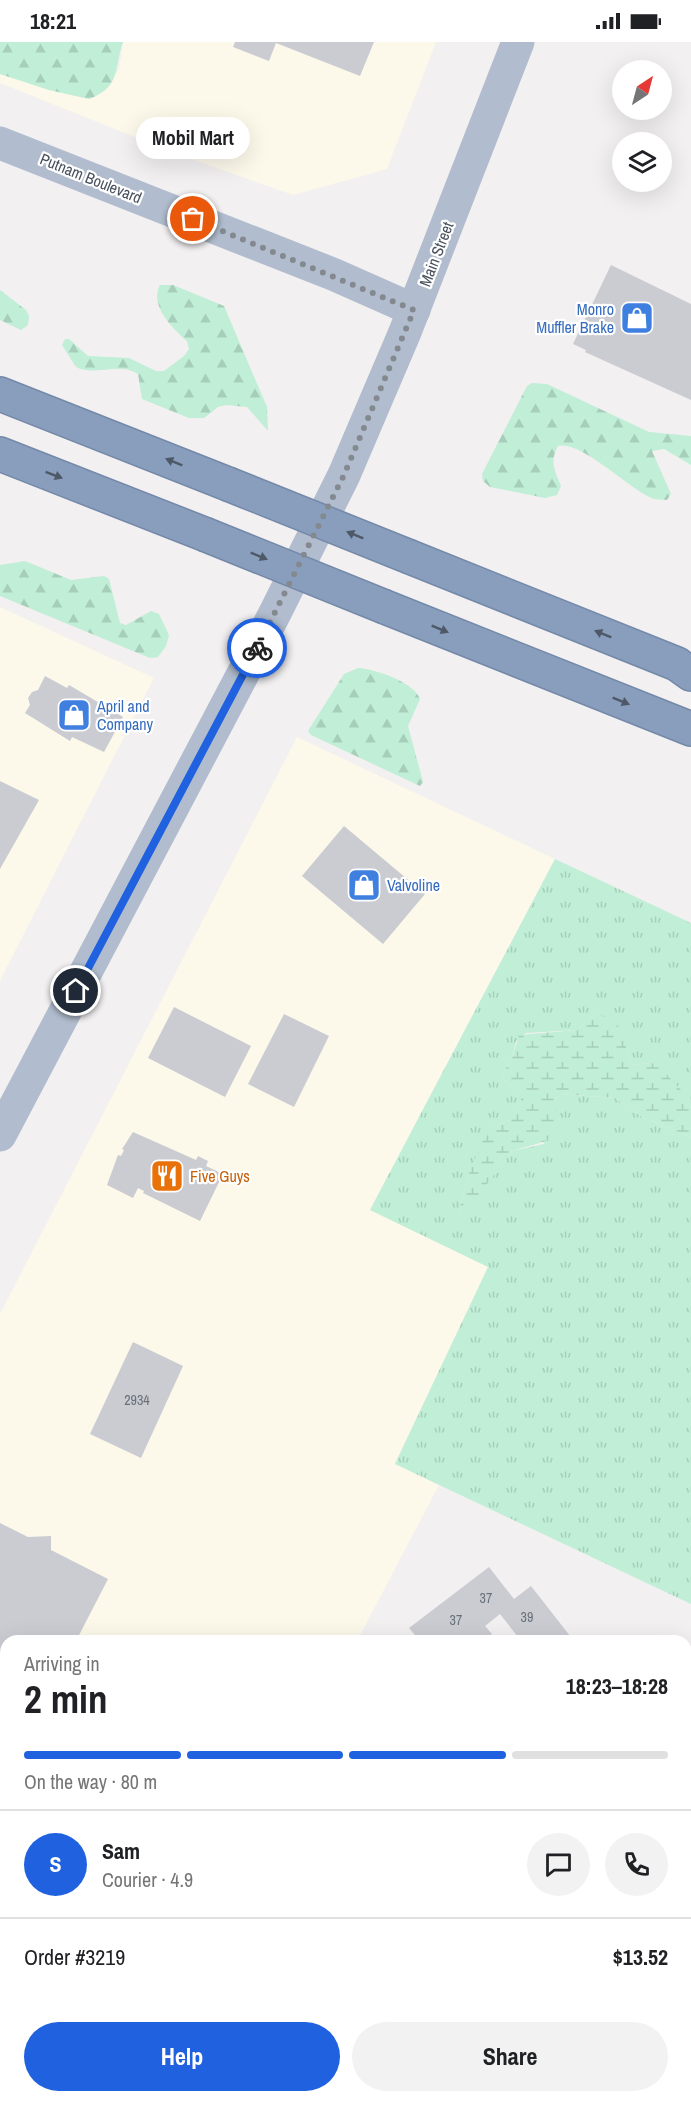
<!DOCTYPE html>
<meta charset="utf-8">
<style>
body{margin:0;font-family:"Archivo Narrow",sans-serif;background:#f2f2f2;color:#202124;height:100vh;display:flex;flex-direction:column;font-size:22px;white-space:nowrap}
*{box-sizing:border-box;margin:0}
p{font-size:20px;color:#757577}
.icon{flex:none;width:33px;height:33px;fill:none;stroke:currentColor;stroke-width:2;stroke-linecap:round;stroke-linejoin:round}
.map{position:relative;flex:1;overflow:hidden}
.panel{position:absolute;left:0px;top:1593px;width:692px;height:468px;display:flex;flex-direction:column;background:#fff;border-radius:18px 18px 0 0;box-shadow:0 6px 24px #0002}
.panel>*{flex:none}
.needle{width:39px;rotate:36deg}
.buttons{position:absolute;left:612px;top:18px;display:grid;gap:12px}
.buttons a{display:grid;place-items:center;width:60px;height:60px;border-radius:50%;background:#fff;box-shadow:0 6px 24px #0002;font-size:30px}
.pin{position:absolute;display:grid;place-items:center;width:51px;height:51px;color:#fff;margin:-26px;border:3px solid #fff;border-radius:50%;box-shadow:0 2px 6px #0007}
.courier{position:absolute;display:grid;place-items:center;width:60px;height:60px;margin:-30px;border:4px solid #1f61de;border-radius:50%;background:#fff;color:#222;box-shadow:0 2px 8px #0007}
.bubble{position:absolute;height:42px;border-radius:21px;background:#fff;box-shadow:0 6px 24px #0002;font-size:20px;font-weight:700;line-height:42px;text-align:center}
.head em{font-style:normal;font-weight:700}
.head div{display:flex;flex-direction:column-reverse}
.head{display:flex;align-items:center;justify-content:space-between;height:102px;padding:0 24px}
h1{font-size:39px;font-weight:700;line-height:45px}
.bar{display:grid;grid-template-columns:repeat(4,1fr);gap:9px 6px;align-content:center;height:72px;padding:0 24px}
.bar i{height:8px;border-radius:4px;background:#e0e0e0}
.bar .current{background:#1f61de}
.bar p{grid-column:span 4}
.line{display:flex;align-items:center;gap:15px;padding:0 24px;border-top:2px solid #e0e0e0}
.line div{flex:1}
.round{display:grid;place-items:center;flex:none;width:63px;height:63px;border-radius:32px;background:#f2f2f2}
.action{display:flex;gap:12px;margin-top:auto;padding:12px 24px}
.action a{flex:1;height:69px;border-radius:36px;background:#1f61de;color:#fff;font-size:24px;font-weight:700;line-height:69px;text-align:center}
.action a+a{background:#f2f2f2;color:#202124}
.status{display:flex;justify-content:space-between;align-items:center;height:42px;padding:0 30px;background:#fff;direction:ltr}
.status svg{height:16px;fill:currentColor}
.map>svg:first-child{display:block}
.commercial{fill:#fcf8ea}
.grass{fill:url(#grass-tufts)}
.forest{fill:url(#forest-firs)}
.wetland{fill:url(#wetland-marsh)}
.building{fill:#caccd2}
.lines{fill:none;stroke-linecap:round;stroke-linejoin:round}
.highway-casing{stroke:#7489a9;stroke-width:36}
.minor{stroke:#bec6ce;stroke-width:33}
.major{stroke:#b1bdce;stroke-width:33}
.highway{stroke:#899ebd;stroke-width:33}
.highway-bridge-casing{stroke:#7489a9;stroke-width:36;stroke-linecap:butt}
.highway-bridge{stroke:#899ebd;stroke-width:33}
.oneway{fill:#4e5967}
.done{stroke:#848990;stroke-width:6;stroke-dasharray:0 10.8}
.route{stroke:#1f61de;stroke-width:8}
.labels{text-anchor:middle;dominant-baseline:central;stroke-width:4.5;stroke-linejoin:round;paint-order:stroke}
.number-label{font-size:14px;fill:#68707a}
.street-label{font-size:16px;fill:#48515d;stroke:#fff}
.shop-label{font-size:16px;fill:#366cbe;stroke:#fff;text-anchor:start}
.food-label{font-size:16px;fill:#c56008;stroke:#fff;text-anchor:start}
</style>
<div class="status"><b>18:21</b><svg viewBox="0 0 49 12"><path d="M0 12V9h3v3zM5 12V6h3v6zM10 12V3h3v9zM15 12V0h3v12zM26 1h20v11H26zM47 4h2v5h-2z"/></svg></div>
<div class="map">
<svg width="691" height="2061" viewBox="0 0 691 2061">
<defs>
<pattern id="grass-tufts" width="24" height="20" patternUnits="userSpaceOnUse" patternTransform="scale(1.5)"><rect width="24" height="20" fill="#c0eed6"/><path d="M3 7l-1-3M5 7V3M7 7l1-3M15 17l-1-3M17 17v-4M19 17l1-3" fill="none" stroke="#a6ceba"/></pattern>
<pattern id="forest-firs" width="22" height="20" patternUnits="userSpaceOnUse" patternTransform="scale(1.5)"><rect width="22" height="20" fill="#c0eed6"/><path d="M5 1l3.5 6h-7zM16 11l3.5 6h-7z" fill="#a6ceba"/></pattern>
<pattern id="wetland-marsh" width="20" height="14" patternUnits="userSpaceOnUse" patternTransform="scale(1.5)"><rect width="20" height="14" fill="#c0eed6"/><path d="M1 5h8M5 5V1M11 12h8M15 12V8" fill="none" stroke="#a6ceba"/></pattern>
</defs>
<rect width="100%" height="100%" fill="#f2f0f0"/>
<g class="commercial">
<polygon points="123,0 436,0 387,127 293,153 177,112 0,41 0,32 49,48 89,57 119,28"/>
<polygon points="0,565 154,636 0,939"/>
<polygon points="297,695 555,817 370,1168 489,1225 395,1421 439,1443 357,1599 6,1599 6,2055 118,2055 114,2061 0,2061 0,1272"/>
</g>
<polygon class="grass" points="555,817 691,881 691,1059 652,1021 631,1023 626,1006 626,993 596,972 577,988 526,991 516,999 512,1016 502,1033 505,1039 521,1050 521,1066 510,1078 491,1085 468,1133 458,1174 461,1175 512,1109 544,1102 554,1058 561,1052 615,1056 642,1075 691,1095 691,1562 395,1422 488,1225 370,1168"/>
<g class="forest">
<path d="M0 0H123C114 24 122 45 89 57L49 48 0 32Z"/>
<path d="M160 243H173L224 264 267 365 268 389 247 365 226 363 218 365 204 376H189L142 357 138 332C118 319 96 335 76 325L62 303 65 297H69L88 314 129 316 156 329H164L184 314 189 307 187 299C173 287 149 264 160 243Z"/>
<polygon points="0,248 26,268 29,274 28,283 21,288 0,278"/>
<path d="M532 341 547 342 649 390 691 394V423L664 407 652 409 671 452 667 458 654 457C629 448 582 398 558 404 549 420 555 429 561 444L557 453 545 456 490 445 483 439 482 432 527 344Z"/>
<polygon points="25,519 71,538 104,534 109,537 120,581 126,583 151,569 159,572 169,593 166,604 158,615 150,616 0,554 0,523"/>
<path d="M358 626C375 627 414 640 420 657L408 684 423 740 420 744 311 693 308 689 344 632Z"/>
</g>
<polygon class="wetland" points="596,972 611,976 626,993 626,1006 631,1023 652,1021 660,1025 691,1059 691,1095 642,1075 615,1056 561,1052 554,1058 559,1076 550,1098 512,1109 461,1176 458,1174 468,1133 485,1094 491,1085 510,1078 521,1066 521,1050 505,1039 502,1033 512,1016 519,993 577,988"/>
<g class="building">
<polygon points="235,0 374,0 360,34 276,1 269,19 233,5"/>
<polygon points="611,223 691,262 691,358 585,310 586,308 573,302"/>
<polygon points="45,634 67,646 69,643 123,675 104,710 72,695 70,699 25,671 30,663 28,656 32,650 38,648"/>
<polygon points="0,739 39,758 0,827"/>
<polygon points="344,784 425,852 383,902 302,834"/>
<polygon points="174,965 251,1004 225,1055 148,1016"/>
<polygon points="284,972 329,994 294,1065 248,1042"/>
<polygon points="133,1090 196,1118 198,1114 208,1119 206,1124 223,1132 200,1179 143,1151 144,1149 138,1146 133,1156 107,1143 118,1113 121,1114 124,1108 122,1107"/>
<polygon points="133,1300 183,1324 141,1416 90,1392"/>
<polygon points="0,1481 28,1495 51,1494 51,1508 108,1537 76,1599 6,1599 6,1661 0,1658"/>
<polygon points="489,1525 514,1557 531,1544 574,1599 521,1599 500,1572 485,1584 492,1592 483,1599 420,1599 409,1586"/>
</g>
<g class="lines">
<g class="highway-casing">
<g id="highway">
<polyline points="0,352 228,442"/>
<polyline points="0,412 204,492"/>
<polyline points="410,515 677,622 691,632"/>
<polyline points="385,565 691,687"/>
</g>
</g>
<g class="minor">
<polyline points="686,1768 691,1768"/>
<polyline points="686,1884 691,1883"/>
<polyline points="298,2061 312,2055"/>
</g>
<g class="major">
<polyline points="0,101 335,233 414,268"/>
<polyline points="0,1093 275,571 344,433 405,290 518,0"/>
</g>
<use href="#highway" class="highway"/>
<g class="highway-bridge-casing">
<g id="highway-bridge">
<polyline points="228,442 410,515"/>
<polyline points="204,492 385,565"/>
</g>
</g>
<use href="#highway-bridge" class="highway-bridge"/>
</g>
<defs><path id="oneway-solid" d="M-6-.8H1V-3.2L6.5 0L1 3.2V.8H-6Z" transform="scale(1.5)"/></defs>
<g class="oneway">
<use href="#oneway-solid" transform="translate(174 420) rotate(-158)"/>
<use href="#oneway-solid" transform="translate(54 433) rotate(21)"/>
<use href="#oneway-solid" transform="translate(355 493) rotate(-158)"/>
<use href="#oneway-solid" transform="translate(259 514) rotate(22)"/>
<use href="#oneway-solid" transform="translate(440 587) rotate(22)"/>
<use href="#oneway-solid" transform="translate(603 592) rotate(-158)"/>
<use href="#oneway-solid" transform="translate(621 659) rotate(22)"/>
</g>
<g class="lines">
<polyline class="done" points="193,177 414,268 344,433 257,606"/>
<polyline class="route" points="76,949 257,606"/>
</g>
<defs>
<g id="shop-square" transform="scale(1.725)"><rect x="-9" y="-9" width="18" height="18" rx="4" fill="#3f7fe0" stroke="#fff"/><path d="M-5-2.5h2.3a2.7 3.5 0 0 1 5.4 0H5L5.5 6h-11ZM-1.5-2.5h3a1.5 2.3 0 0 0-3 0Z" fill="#fff"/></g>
<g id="restaurant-square" transform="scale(1.725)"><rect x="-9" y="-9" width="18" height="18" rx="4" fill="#e8710a" stroke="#fff"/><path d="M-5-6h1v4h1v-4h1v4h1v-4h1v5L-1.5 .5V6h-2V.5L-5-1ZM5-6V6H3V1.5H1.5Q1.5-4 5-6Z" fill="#fff"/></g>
</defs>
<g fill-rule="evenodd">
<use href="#shop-square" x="637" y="276"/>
<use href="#shop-square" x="74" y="673"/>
<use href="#shop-square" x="364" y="843"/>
<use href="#restaurant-square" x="167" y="1134"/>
</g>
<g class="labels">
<g class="number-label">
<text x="137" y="1358">2934</text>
<text x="486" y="1556">37</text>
<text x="527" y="1575">39</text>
<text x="456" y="1578">37</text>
</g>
<g class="street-label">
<text transform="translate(91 136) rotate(22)">Putnam Boulevard</text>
<text transform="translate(436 212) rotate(-69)">Main Street</text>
</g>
<g class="shop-label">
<text x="614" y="267" text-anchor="end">Monro<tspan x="614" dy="18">Muffler Brake</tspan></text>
<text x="97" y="664">April and<tspan x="97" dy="18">Company</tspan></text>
<text x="387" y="843">Valvoline</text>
</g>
<g class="food-label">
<text x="190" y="1134">Five Guys</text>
</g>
</g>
</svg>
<div class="buttons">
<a><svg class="needle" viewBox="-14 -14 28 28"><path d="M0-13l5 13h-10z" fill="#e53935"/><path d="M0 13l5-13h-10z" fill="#757577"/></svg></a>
<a><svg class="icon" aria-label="layers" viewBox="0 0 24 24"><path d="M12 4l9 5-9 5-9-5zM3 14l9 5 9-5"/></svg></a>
</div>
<div class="pin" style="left:193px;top:177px;background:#ea580c"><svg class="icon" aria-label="bag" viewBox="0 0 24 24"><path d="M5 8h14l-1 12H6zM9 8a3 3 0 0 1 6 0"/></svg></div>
<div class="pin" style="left:76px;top:949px;background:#1f2937"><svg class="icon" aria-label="home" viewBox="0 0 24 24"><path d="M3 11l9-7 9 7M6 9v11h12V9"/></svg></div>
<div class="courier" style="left:257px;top:606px"><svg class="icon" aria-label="bike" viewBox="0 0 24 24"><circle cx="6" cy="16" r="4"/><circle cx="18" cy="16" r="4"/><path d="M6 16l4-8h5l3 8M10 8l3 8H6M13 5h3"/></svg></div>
<div class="bubble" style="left:136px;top:75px;width:114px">Mobil Mart</div>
<section class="panel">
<div class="head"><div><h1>2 min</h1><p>Arriving in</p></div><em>18:23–18:28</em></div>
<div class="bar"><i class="current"></i><i class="current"></i><i class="current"></i><i></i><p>On the way · 80 m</p></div>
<div class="line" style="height:108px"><b class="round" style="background:#1f61de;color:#fff">S</b><div><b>Sam</b><p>Courier · 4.9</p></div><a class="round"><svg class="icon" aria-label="chat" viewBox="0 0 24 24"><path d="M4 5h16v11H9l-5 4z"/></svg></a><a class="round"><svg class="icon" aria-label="phone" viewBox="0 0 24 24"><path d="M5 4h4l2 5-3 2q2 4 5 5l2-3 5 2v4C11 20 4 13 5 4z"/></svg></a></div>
<div class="line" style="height:78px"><div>Order #3219</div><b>$13.52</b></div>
<div class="action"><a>Help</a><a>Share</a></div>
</section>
</div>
